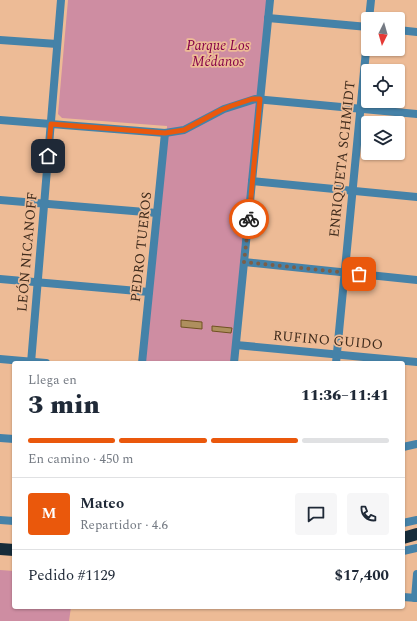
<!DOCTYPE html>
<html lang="es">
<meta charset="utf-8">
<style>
body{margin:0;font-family:Spectral,serif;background:#f6f6f7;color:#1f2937;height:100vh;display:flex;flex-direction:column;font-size:15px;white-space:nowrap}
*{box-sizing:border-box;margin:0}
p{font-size:13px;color:#747a83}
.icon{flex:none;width:22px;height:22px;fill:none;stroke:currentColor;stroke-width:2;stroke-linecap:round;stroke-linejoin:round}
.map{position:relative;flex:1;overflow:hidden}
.drawer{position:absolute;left:12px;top:361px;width:393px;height:248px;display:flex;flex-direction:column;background:#fff;border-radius:4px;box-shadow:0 1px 3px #0004}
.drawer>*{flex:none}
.needle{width:26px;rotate:185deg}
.tools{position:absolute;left:361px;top:12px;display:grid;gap:8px}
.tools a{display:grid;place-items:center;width:44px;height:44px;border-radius:4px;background:#fff;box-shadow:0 1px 3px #0004;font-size:20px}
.pin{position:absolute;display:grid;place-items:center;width:34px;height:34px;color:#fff;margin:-17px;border-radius:8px;box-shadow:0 2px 6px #0006}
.courier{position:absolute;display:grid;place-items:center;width:40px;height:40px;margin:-20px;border:3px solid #ea580c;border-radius:50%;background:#fff;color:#222;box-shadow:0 1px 5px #0007}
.overview em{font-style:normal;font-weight:800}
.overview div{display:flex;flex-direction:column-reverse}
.overview{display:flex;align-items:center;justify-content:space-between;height:68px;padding:0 16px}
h1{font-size:26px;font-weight:800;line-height:30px}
.bar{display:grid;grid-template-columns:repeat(4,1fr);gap:6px 4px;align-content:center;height:48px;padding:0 16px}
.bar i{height:5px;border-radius:3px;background:#e0e1e3}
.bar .active{background:#ea580c}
.bar p{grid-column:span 4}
.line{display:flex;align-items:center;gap:10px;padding:0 16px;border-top:1px solid #e0e1e3}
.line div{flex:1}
.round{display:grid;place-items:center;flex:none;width:42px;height:42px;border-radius:4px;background:#f6f6f7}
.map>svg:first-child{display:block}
.green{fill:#ce8da2}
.building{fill:#ae8f5e;stroke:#6f5221}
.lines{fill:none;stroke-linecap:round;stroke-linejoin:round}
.minor{stroke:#4582a8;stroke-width:8}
.highway{stroke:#162c3a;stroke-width:12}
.done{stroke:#7d5e47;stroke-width:4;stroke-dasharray:0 7.2}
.route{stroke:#ea580c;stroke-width:5}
.labels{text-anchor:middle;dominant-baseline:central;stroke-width:3.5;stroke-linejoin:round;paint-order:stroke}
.park-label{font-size:14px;font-style:italic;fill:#860248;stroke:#edbb96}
.street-label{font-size:14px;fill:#402c1d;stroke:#edbb96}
</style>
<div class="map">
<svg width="417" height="621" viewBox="0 0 417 621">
<rect width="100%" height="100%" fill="#edbb96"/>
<g class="green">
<polygon points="68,0 267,0 231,363 144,363 167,139 167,126 62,118 58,114"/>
<polygon points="0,570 14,571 14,607 71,607 69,621 0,621"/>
</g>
<g class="building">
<polygon points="181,320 202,322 202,329 181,327"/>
<polygon points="212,326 232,328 231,333 212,331"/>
</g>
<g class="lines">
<g class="minor">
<polyline points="268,18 368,27"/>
<polyline points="369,19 371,0"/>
<polyline points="398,30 417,32"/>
<polyline points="0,40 57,44"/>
<polyline points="0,120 165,133 184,130 224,109 255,99 417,114"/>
<polyline points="252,181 417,197"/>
<polyline points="0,200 157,213"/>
<polyline points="244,262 417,280"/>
<polyline points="0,279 149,292"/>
<polyline points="236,345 417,362"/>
<polyline points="0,359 46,363"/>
<polyline points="31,363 61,0"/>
<polyline points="142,363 165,133"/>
<polyline points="234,363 270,0"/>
<polyline points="336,363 368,30"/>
<polyline points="0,438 14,439"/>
<polyline points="403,447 417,444"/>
<polyline points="0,520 14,521"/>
<polyline points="403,523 417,520"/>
<polyline points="403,551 417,548"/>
<polyline points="403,597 417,598"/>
<polyline points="415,598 417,574"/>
</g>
<g class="highway">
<polyline points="403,538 417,534"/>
<polyline points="0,549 14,550"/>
</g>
</g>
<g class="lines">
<polyline class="done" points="249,219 244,262 359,274"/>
<polyline class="route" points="48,156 51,124 165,133 184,130 221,110 231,106 252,99 260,99 249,219"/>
</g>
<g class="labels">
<g class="park-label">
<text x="218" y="45">Parque Los<tspan x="218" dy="16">Médanos</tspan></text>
</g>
<g class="street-label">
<text transform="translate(342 159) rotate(-84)">ENRIQUETA SCHMIDT</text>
<text transform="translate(141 247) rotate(-84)">PEDRO TUEROS</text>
<text transform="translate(27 252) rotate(-85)">LEÓN NICANOFF</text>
<text transform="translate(328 340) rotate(5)">RUFINO GUIDO</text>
</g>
</g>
</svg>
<div class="tools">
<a><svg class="needle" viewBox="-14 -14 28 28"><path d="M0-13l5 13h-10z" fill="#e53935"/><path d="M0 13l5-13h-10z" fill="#747a83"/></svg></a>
<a><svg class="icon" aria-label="locate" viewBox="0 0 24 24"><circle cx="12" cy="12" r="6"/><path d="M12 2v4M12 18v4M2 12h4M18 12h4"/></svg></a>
<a><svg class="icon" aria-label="layers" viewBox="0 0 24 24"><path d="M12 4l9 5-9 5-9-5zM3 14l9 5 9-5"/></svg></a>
</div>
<div class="pin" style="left:359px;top:274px;background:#ea580c"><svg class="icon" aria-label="bag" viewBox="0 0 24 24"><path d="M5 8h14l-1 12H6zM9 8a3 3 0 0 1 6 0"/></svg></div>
<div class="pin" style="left:48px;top:156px;background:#1f2937"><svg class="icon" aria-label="home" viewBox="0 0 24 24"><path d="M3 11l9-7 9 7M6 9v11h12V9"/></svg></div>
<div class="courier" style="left:249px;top:219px"><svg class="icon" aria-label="bike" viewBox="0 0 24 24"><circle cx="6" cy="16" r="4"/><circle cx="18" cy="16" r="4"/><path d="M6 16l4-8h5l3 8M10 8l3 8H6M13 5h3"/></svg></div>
<section class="drawer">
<div class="overview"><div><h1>3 min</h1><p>Llega en</p></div><em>11:36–11:41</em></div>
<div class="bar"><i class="active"></i><i class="active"></i><i class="active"></i><i></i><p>En camino · 450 m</p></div>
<div class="line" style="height:72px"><b class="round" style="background:#ea580c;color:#fff">M</b><div><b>Mateo</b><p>Repartidor · 4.6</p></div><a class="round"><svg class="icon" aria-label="chat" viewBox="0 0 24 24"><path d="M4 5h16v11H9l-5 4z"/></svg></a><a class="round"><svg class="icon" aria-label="phone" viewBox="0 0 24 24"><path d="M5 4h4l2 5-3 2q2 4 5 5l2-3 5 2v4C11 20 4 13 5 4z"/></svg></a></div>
<div class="line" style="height:52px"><div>Pedido #1129</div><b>$17,400</b></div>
</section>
</div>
